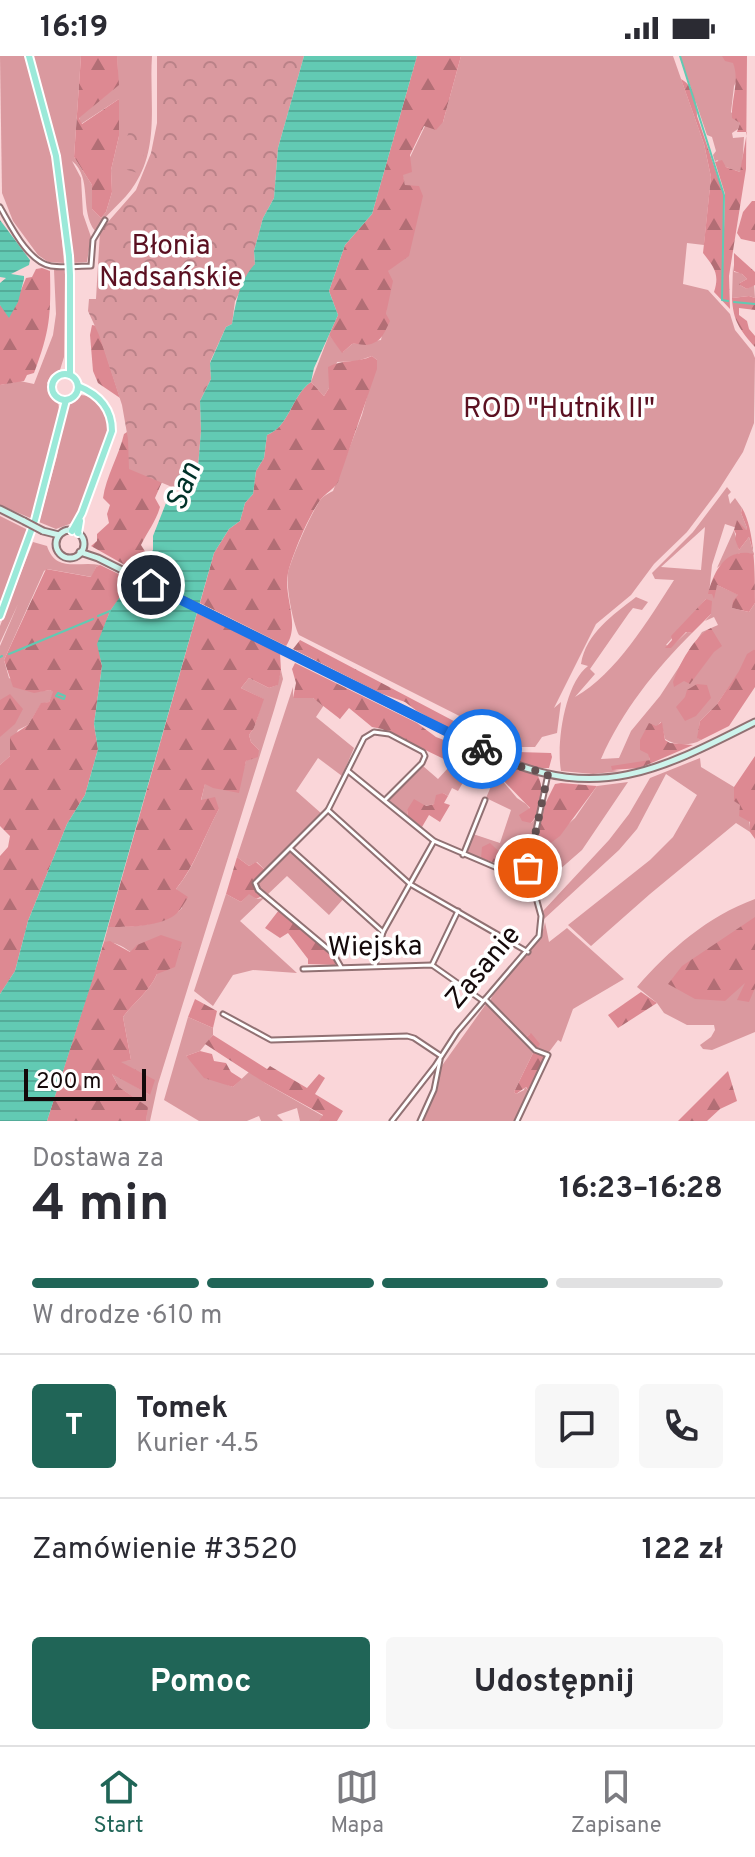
<!DOCTYPE html>
<html lang="pl">
<meta charset="utf-8">
<style>
body{margin:0;font-family:Overpass,sans-serif;background:#f7f7f7;color:#2b2b33;height:100vh;display:flex;flex-direction:column;font-size:30px;white-space:nowrap}
*{box-sizing:border-box;margin:0}
p{font-size:26px;color:#7c7c81}
.icon{flex:none;width:44px;height:44px;fill:none;stroke:currentColor;stroke-width:2;stroke-linecap:round;stroke-linejoin:round}
.map{position:relative;height:1065px;overflow:hidden}
.sheet{display:flex;flex-direction:column;background:#fff;flex:1}
.sheet>*{flex:none}
.scale{position:absolute;left:24px;bottom:20px;width:122px;box-sizing:border-box;padding-left:8px;border:4px solid #14090a;border-top:0;font-size:22px;line-height:28px;white-space:nowrap;color:#14090a;-webkit-text-stroke:6px #fff;paint-order:stroke}
.pin{position:absolute;display:grid;place-items:center;width:68px;height:68px;color:#fff;margin:-34px;border:4px solid #fff;border-radius:50%;box-shadow:0 2px 8px #0007}
.courier{position:absolute;display:grid;place-items:center;width:80px;height:80px;margin:-40px;border:6px solid #1a73e8;border-radius:50%;background:#fff;color:#222;box-shadow:0 2px 10px #0007}
.summary em{font-style:normal;font-weight:700}
.summary div{display:flex;flex-direction:column-reverse}
.summary{display:flex;align-items:center;justify-content:space-between;height:136px;padding:0 32px}
h1{font-size:52px;font-weight:700;line-height:60px}
.bar{display:grid;grid-template-columns:repeat(4,1fr);gap:12px 8px;align-content:center;height:96px;padding:0 32px}
.bar i{height:10px;border-radius:6px;background:#e1e1e2}
.bar .on{background:#206557}
.bar p{grid-column:span 4}
.line{display:flex;align-items:center;gap:20px;padding:0 32px;border-top:2px solid #e1e1e2}
.line div{flex:1}
.round{display:grid;place-items:center;flex:none;width:84px;height:84px;border-radius:8px;background:#f7f7f7}
.button{display:flex;gap:16px;margin-top:auto;padding:16px 32px}
.button a{flex:1;height:92px;border-radius:8px;background:#206557;color:#fff;font-size:32px;font-weight:700;line-height:92px;text-align:center}
.button a+a{background:#f7f7f7;color:#2b2b33}
.status{display:flex;justify-content:space-between;align-items:center;height:56px;padding:0 40px;background:#fff;direction:ltr}
.status svg{height:22px;fill:currentColor}
.tab-bar{display:flex;justify-content:space-around;align-items:center;height:112px;border-top:2px solid #e1e1e2;background:#fff;font-size:22px;color:#7c7c81}
.tab-bar a{display:grid;justify-items:center;gap:4px}
.tab-bar .on{color:#206557}
.map>svg:first-child{display:block}
.green{fill:#da999f;fill-rule:evenodd}
.forest{fill:url(#forest-firs)}
.park{fill:url(#park-crowns)}
.water{fill:url(#water-rules)}
.lines{fill:none;stroke-linecap:round;stroke-linejoin:round}
.stream{stroke:#62cab3;stroke-width:2}
.street-casing{stroke:#917173;stroke-width:7}
.secondary-casing{stroke:#917173;stroke-width:9}
.primary-casing{stroke:#fff;stroke-width:10}
.street{stroke:#fff;stroke-width:3}
.secondary{stroke:#cdf4ec;stroke-width:5}
.primary{stroke:#9be9d9;stroke-width:6}
.secondary-bridge-casing{stroke:#917173;stroke-width:9;stroke-linecap:butt}
.primary-bridge-casing{stroke:#fff;stroke-width:10;stroke-linecap:butt}
.secondary-bridge{stroke:#cdf4ec;stroke-width:5}
.primary-bridge{stroke:#9be9d9;stroke-width:6}
.done{stroke:#645152;stroke-width:8;stroke-dasharray:0 14.4}
.route{stroke:#1a73e8;stroke-width:10}
.labels{text-anchor:middle;dominant-baseline:central;stroke-width:7;stroke-linejoin:round;paint-order:stroke}
.park-label{font-size:28px;fill:#5b1021;stroke:#fff}
.street-label{font-size:28px;fill:#14090a;stroke:#fff}
.water-label{font-size:30px;font-style:italic;fill:#003229;stroke:#fff}
</style>
<div class="status"><b>16:19</b><svg viewBox="0 0 49 12"><path d="M0 12V9h3v3zM5 12V6h3v6zM10 12V3h3v9zM15 12V0h3v12zM26 1h20v11H26zM47 4h2v5h-2z"/></svg></div>
<div class="map">
<svg width="755" height="1065" viewBox="0 0 755 1065">
<defs>
<pattern id="forest-firs" width="22" height="20" patternUnits="userSpaceOnUse" patternTransform="scale(2)"><rect width="22" height="20" fill="#dd8992"/><path d="M5 1l3.5 6h-7zM16 11l3.5 6h-7z" fill="#b26e75"/></pattern>
<pattern id="park-crowns" width="20" height="18" patternUnits="userSpaceOnUse" patternTransform="scale(2)"><rect width="20" height="18" fill="#da999f"/><path d="M2 6a3 3 0 1 1 6 0M12 15a3 3 0 1 1 6 0" fill="none" stroke="#ba8288"/></pattern>
<pattern id="water-rules" width="6" height="5" patternUnits="userSpaceOnUse" patternTransform="scale(2)"><rect width="6" height="5" fill="#62cab3"/><path d="M0 2.5h6" fill="none" stroke="#54ac99"/></pattern>
</defs>
<rect width="100%" height="100%" fill="#fad6d9"/>
<g class="green">
<polygon points="0,0 25,0 55,108 64,207 48,206 38,199 13,165 2,137"/>
<path d="M32 0H81L74 101 92 129V153L101 162 106 156 112 136 111 114 119 80V43L81 68 79 61 118 29 117 0H152C149 42 160 90 135 128 124 146 106 157 95 175 79 154 93 122 72 105L81 122 83 158 91 181 87 206 73 207 57 91Z"/>
<path d="M461 0H673L704 88 711 121 704 189 687 187 683 228 708 234 730 258 735 274 752 295 755 302 754 367 743 396 718 435 687 476 654 508 631 539 596 568 554 652 561 646 557 677 542 681 535 691H521L299 579C293 567 286 532 288 517 291 503 313 452 322 442 325 439 329 437 333 435L362 359 377 304 372 300 357 305 337 306 329 332 324 340 311 326 329 279 343 296 352 288 381 284 386 258 388 215 405 129 402 118 425 70 443 66Z"/>
<polygon points="680,0 734,0 744,10 734,30 731,56 740,67 738,73 732,77 733,82 744,81 742,113 740,116 726,111 717,104 715,106 713,99 716,95 712,81 707,79"/>
<polygon points="733,209 734,216 741,217 747,223 738,228 747,233 754,228 755,242 749,240 732,242"/>
<polygon points="54,214 65,214 64,301 60,314 51,319 47,327 58,343 60,365 35,464 2,450 23,462 0,451 0,329 20,325 34,328 53,279 56,258"/>
<path d="M79 339C88 339 94 342 100 349 122 376 86 438 75 466L56 473 39 466 57 400 65 350Z"/>
<path d="M727 431 731 436 728 439 730 448 735 442 742 452 741 457 747 472 746 475 725 468 712 509 709 538 717 529 739 539 732 552 749 556 755 547V593L717 648 700 665 698 682 701 684C691 690 675 690 665 683L661 666C652 673 647 694 650 704L613 714 621 715 593 718 561 715C556 687 565 627 588 610L581 608C586 577 613 559 636 541L648 546 642 554 633 552 629 557 590 613 595 618 575 641C616 618 649 563 674 524L655 523 652 517 693 476ZM705 471 701 514 661 511ZM706 543 711 558 705 565 714 561 718 569 702 576 660 640 631 675 619 702 601 703C622 655 655 614 692 577L687 576 671 591 666 589Z"/>
<polygon points="0,460 28,474 0,549"/>
<path d="M734 474 739 494 749 481 754 499C737 493 730 502 717 512Z"/>
<path d="M33 486 47 490C56 517 78 505 100 509L96 511 92 521 47 513 44 515 4 604 9 622 34 636 50 634 54 636 49 646 41 648 28 669 18 674 11 689 10 700 0 709V590L18 548 0 587V570Z"/>
<path d="M281 614 283 623 274 654 158 1028 150 1065H146L147 1051 119 1031 111 1016 150 1039 119 1005 131 1004 123 961C134 946 149 936 157 918 143 907 123 884 104 886L108 871C133 871 164 870 182 852L176 833C195 811 204 780 219 753L201 745 205 727 240 724 246 705 259 694 251 686 249 679 254 672 263 643 241 632 249 622 269 632 277 629Z"/>
<polygon points="293,631 293,642 313,642 324,649 316,661 354,692 342,720 318,702 296,735 322,758 265,814 257,806 249,810 237,801"/>
<path d="M700 702 701 711 734 731 735 745C746 752 751 764 750 776L736 767 650 838 591 890 568 869 650 804 673 781 697 739 666 718 637 773 619 794 544 863 543 855 609 784 629 758 650 722Z"/>
<polygon points="423,710 438,723 449,711 468,718 458,735 452,732 448,740 443,737 434,748 407,754 408,760 389,744"/>
<polygon points="484,711 496,717 517,742 526,748 530,753 531,767 536,762 527,797 526,795 507,803 481,802 485,805 466,797 473,778 500,787 511,754 486,742 492,728 479,720"/>
<polygon points="628,726 582,794 535,835 531,812 532,801 575,762 597,730"/>
<polygon points="290,794 344,842 329,859 287,820 266,840 259,833 257,825"/>
<polygon points="249,837 256,843 264,842 240,865 297,917 253,914 233,919 213,950 194,935 226,838 241,846"/>
<path d="M755 843V976L712 994 703 993 700 989 711 981 715 974 714 969H687L664 957 657 947 637 931C669 894 708 860 755 843Z"/>
<path d="M545 866 549 886 567 872 624 923 573 953 561 986 558 984 549 996 537 993 530 978 525 982 490 946C499 915 539 901 545 866Z"/>
<polygon points="486,948 533,997 514,1036 516,1038 524,1034 525,1031 528,1034 515,1065 422,1065 438,1029 441,1011"/>
<polygon points="188,961 213,972 213,979 200,995 186,1000 213,1023 233,1031 250,1015 265,1027 323,1060 320,1065 300,1065 297,1052 277,1059 283,1065 261,1065 259,1060 247,1065 199,1065 164,1044"/>
</g>
<g class="forest">
<polygon points="81,0 117,0 119,29 79,62 82,68 119,43 119,80 111,114 112,136 106,156 101,162 92,153 92,129 74,101"/>
<path d="M417 0H461L443 66 436 74 424 70 410 99 412 116 403 119 405 129 419 130 423 140 409 200 388 215 393 225 386 258 390 265C384 277 382 287 366 289 362 289 357 287 352 288L342 297 329 279 338 259 329 235 345 189 372 158Z"/>
<path d="M722 0H747L746 113 729 220 730 253 714 236C720 218 714 211 703 197L711 121 704 88 681 23C694 30 697 45 697 60L724 139 722 244 725 138 715 106 722 104 726 111 740 116 747 76H737L740 67 732 62C731 43 740 25 733 7L725 5Z"/>
<polygon points="752,145 755,145 755,186 741,183 737,177 743,156"/>
<polygon points="734,197 755,216 755,229 747,233 738,228 747,223 742,218 734,215"/>
<path d="M42 212 50 215C51 259 50 275 34 317L27 319 24 325 0 329V249L12 256 26 222 32 221 36 213Z"/>
<path d="M749 240 755 242V254L739 252V259L747 265 749 273 755 280V291C740 274 733 265 732 242Z"/>
<polygon points="92,269 97,270 120,342 98,327 93,315 90,279"/>
<path d="M372 300 377 304V313L338 426C333 434 326 437 321 443 309 459 293 497 288 517 283 541 301 568 286 590L200 547 214 497 229 473 240 465 245 447 253 438 256 415 264 402 267 379C290 370 291 340 311 326L324 340 329 332 328 311C342 303 358 307 372 300Z"/>
<path d="M133 372 165 419 155 442 160 451C156 465 148 475 141 489L146 497 141 505 139 517 91 490 97 485V478L109 467 107 458 110 449 103 442C106 421 119 399 124 378Z"/>
<path d="M742 452C755 474 755 518 755 547L749 556 732 552 733 545 738 539 717 529 714 543 712 538H708C714 514 726 491 754 498L749 481 739 494 735 483 736 478 734 474 737 464 746 474 747 472 741 457Z"/>
<polygon points="100,509 133,525 110,555 98,588 102,610 94,668 98,693 85,739 67,768 28,865 15,915 0,938 0,800 8,791 10,780 0,770 0,709 10,700 10,681 28,669 41,647 49,646 53,636 50,634 34,637 13,631 4,604 46,513 91,521 96,511"/>
<polygon points="706,543 712,545 711,558 692,577 686,576 671,592 665,592 672,584 671,580"/>
<path d="M197 557 280 597 281 614 278 629 269 632 249 622 241 632 264 643 254 672 249 679 251 686 259 694 258 701 246 705 239 737 213 732 205 728 201 744 215 741 219 753C204 780 195 810 176 833L188 841C184 848 179 857 172 861 154 871 128 871 108 871Z"/>
<path d="M711 572 722 590 714 596 690 628 684 625 674 631 673 626C679 609 694 580 711 572Z"/>
<path d="M300 584 505 692 518 696 551 697 552 701 549 712C520 715 446 670 417 655L405 646 380 637 293 593Z"/>
<polygon points="755,593 755,631 729,670 701,684 697,682 700,665 717,648 739,615 747,598"/>
<path d="M295 607 417 667 436 681 538 720C545 733 541 756 531 767L522 765 519 759 530 752 496 717 485 712 479 720 382 673 372 671 349 652 340 663 313 642H293L296 627 292 613Z"/>
<polygon points="697,628 707,629 711,642 696,660 685,665 676,651 685,641 687,634"/>
<polygon points="10,638 23,653 15,668 0,681 0,644"/>
<polygon points="662,666 665,684 670,687 693,689 640,712 612,714 611,710 650,704 648,698 640,694 640,684 649,667 656,670"/>
<polygon points="755,700 755,783 750,776 750,766 739,760 740,749 734,745 734,731"/>
<polygon points="561,727 597,730 560,780 532,801 545,748 555,728"/>
<polygon points="443,737 448,740 444,747 450,749 440,766 429,759 422,771 408,760 407,754 414,743 426,750 434,748 436,739"/>
<polygon points="490,787 507,803 512,800 515,794 526,795 525,817 481,802 482,791"/>
<polygon points="237,801 249,810 256,806 265,814 256,822 254,830 262,840 256,843 249,838 241,846 226,838"/>
<polygon points="279,854 327,893 336,905 335,909 308,908 308,903 288,877 280,882 265,872"/>
<polygon points="755,861 755,932 749,946 737,944 745,927 725,945 695,943 668,928 682,910"/>
<path d="M161 879 182 886 175 911 157 918C149 936 134 946 123 961L131 1004 121 1006 155 1024 150 1039 112 1018 119 1031 148 1051 146 1065H47L104 886 110 885 130 896 137 889Z"/>
<polygon points="641,936 657,947 618,972 608,959"/>
<polygon points="195,943 217,955 213,972 188,961"/>
<polygon points="531,977 540,988 535,996 546,999 528,1034 526,1031 516,1038 514,1036 533,997 522,985"/>
<polygon points="213,979 267,1013 270,1010 307,1032 319,1018 325,1022 315,1038 343,1055 337,1065 319,1065 323,1059 265,1027 205,988"/>
<polygon points="200,995 212,998 214,1005 226,1007 231,1016 242,1023 233,1031 204,1022 186,1000"/>
<polygon points="728,1015 737,1045 720,1053 707,1065 678,1065"/>
</g>
<g class="park">
<polygon points="157,0 304,0 278,92 274,142 263,162 254,195 255,208 235,245 232,268 226,271 210,306 211,323 200,345 201,375 198,411 184,436 129,413 128,383 122,349 99,279 88,255 89,243 96,243 100,175 136,134 151,97 157,67"/>
<polygon points="129,75 149,81 138,117 117,111"/>
</g>
<g class="water">
<path d="M304 0H417L372 158 345 189 329 235 338 259 314 312 311 326C291 340 290 370 267 379L264 402 256 415 253 438 245 447 240 465 229 473 214 497 93 922 47 1065H0V938L15 915 28 865 67 768 85 739 98 693 94 668 102 610 97 588 110 555 153 494V480L168 442 184 436 188 432 176 422 186 413 198 411 201 375 200 345 211 323 210 307 226 271 232 268C236 245 240 224 255 208L254 195 263 162 274 142 278 92Z"/>
<polygon points="0,164 30,204 29,209 11,218 24,220 24,223 18,246 9,262 0,249 0,227 6,222 0,221"/>
</g>
<g class="lines">
<g class="stream">
<polyline points="680,0 724,139 722,244 728,245"/>
<polyline points="734,246 755,248"/>
<polyline points="98,560 110,555"/>
<polyline points="9,598 93,563"/>
<polyline points="0,601 2,600"/>
<polygon points="58,637 65,640 64,643 56,640"/>
</g>
<g class="street-casing">
<g id="street">
<path d="M0 151C11 170 28 206 51 210 63 212 78 210 91 210L93 184 105 164"/>
<polyline points="348,715 434,785 495,811 529,819"/>
<polyline points="328,754 410,828 528,896"/>
<polyline points="291,793 383,876"/>
<polyline points="463,799 485,744"/>
<polyline points="432,909 458,855"/>
<polyline points="375,910 383,876 434,785"/>
<polyline points="341,911 333,897 258,834 255,827 328,754 364,682 374,676 389,678 423,696 425,700 422,707 385,744"/>
<polyline points="303,913 432,909 483,945"/>
<polyline points="485,943 535,994 548,999 517,1065"/>
<polyline points="223,958 271,984 407,980 414,982 441,1000"/>
<polyline points="392,1065 435,1010 457,976 539,880 541,860 528,812 548,718"/>
<polyline points="420,1065 434,1034 440,1004"/>
</g>
</g>
<g class="secondary-casing">
<g id="secondary">
<polyline points="0,453 24,465"/>
<circle cx="70" cy="488" r="14"/>
<polyline points="43,475 59,479"/>
<path d="M80 496 98 502 498 701C600 747 664 712 755 666"/>
</g>
</g>
<g class="primary-casing">
<g id="primary">
<polyline points="29,0 56,100 69,200"/>
<polyline points="70,219 70,319"/>
<circle cx="65" cy="331" r="13"/>
<path d="M72 475 82 457 112 375C112 352 98 338 78 330"/>
<polyline points="78,477 80,465"/>
<polyline points="0,560 35,464 66,344"/>
</g>
</g>
<use href="#street" class="street"/>
<use href="#secondary" class="secondary"/>
<use href="#primary" class="primary"/>
<g class="secondary-bridge-casing">
<polyline id="secondary-bridge" points="24,465 43,475"/>
</g>
<g class="primary-bridge-casing">
<polyline id="primary-bridge" points="69,200 70,219"/>
</g>
<use href="#secondary-bridge" class="secondary-bridge"/>
<use href="#primary-bridge" class="primary-bridge"/>
</g>
<g class="lines">
<polyline class="done" points="482,693 522,711 548,718 528,812"/>
<polyline class="route" points="151,529 482,693"/>
</g>
<g class="labels">
<g class="park-label">
<text x="171" y="191">Błonia<tspan x="171" dy="32">Nadsańskie</tspan></text>
<text x="559" y="354">ROD "Hutnik II"</text>
</g>
<g class="street-label">
<text transform="translate(375 892) rotate(-1)">Wiejska</text>
<text transform="translate(484 912) rotate(-50)">Zasanie</text>
</g>
<g class="water-label">
<text transform="translate(185 431) rotate(-69)">San</text>
</g>
</g>
</svg>
<div class="scale">200 m</div>
<div class="pin" style="left:528px;top:812px;background:#ea580c"><svg class="icon" aria-label="bag" viewBox="0 0 24 24"><path d="M5 8h14l-1 12H6zM9 8a3 3 0 0 1 6 0"/></svg></div>
<div class="pin" style="left:151px;top:529px;background:#1f2937"><svg class="icon" aria-label="home" viewBox="0 0 24 24"><path d="M3 11l9-7 9 7M6 9v11h12V9"/></svg></div>
<div class="courier" style="left:482px;top:693px"><svg class="icon" aria-label="bike" viewBox="0 0 24 24"><circle cx="6" cy="16" r="4"/><circle cx="18" cy="16" r="4"/><path d="M6 16l4-8h5l3 8M10 8l3 8H6M13 5h3"/></svg></div>
</div>
<section class="sheet">
<div class="summary"><div><h1>4 min</h1><p>Dostawa za</p></div><em>16:23–16:28</em></div>
<div class="bar"><i class="on"></i><i class="on"></i><i class="on"></i><i></i><p>W drodze · 610 m</p></div>
<div class="line" style="height:144px"><b class="round" style="background:#206557;color:#fff">T</b><div><b>Tomek</b><p>Kurier · 4.5</p></div><a class="round"><svg class="icon" aria-label="chat" viewBox="0 0 24 24"><path d="M4 5h16v11H9l-5 4z"/></svg></a><a class="round"><svg class="icon" aria-label="phone" viewBox="0 0 24 24"><path d="M5 4h4l2 5-3 2q2 4 5 5l2-3 5 2v4C11 20 4 13 5 4z"/></svg></a></div>
<div class="line" style="height:104px"><div>Zamówienie #3520</div><b>122 zł</b></div>
<div class="button"><a>Pomoc</a><a>Udostępnij</a></div>
</section>
<nav class="tab-bar">
<a class="on"><svg class="icon" aria-label="home" viewBox="0 0 24 24"><path d="M3 11l9-7 9 7M6 9v11h12V9"/></svg>Start</a>
<a><svg class="icon" aria-label="map" viewBox="0 0 24 24"><path d="M3 6l6-2 6 2 6-2v14l-6 2-6-2-6 2zM9 4v14M15 6v14"/></svg>Mapa</a>
<a><svg class="icon" aria-label="saved" viewBox="0 0 24 24"><path d="M7 4h10v16l-5-4-5 4z"/></svg>Zapisane</a>
</nav>
